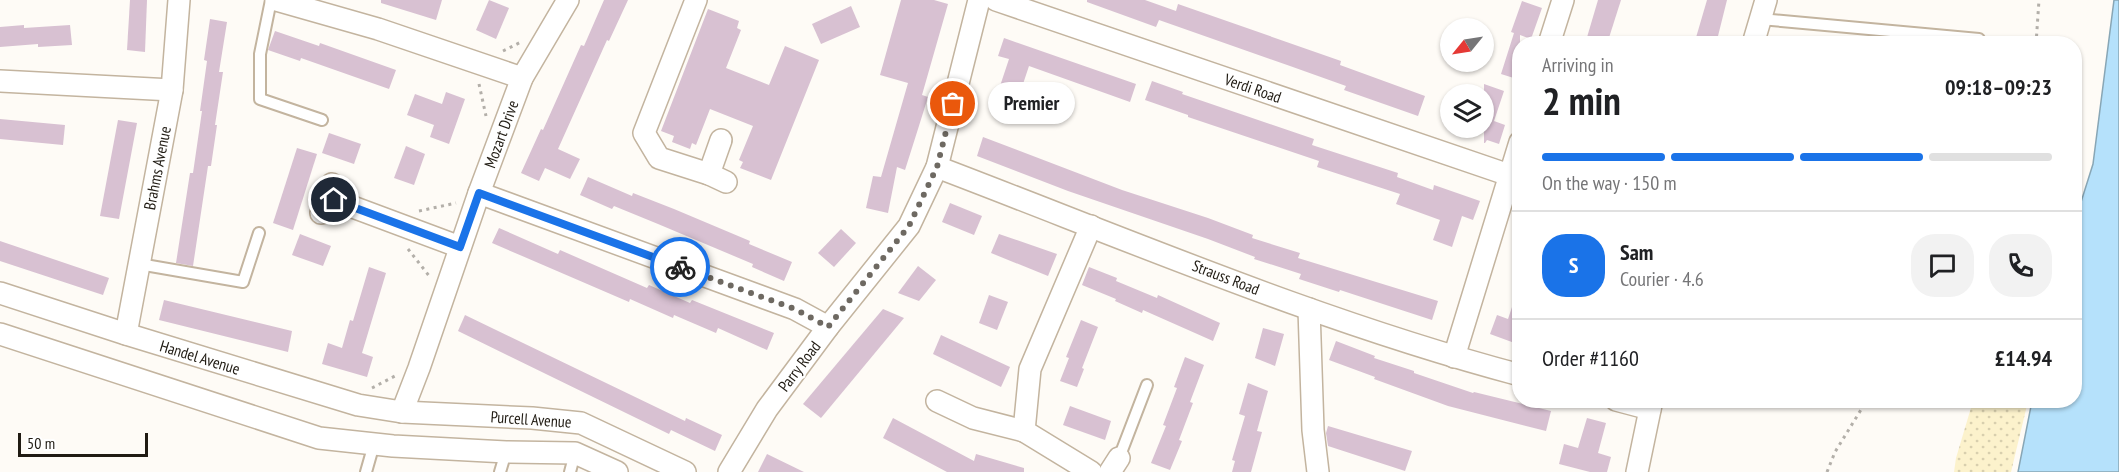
<!DOCTYPE html>
<meta charset="utf-8">
<style>
body{margin:0;font-family:"PT Sans Narrow",sans-serif;background:#f2f2f2;color:#202124;height:100vh;display:flex;flex-direction:column;font-size:22px;white-space:nowrap}
*{box-sizing:border-box;margin:0}
p{font-size:20px;color:#757577}
.icon{flex:none;width:33px;height:33px;fill:none;stroke:currentColor;stroke-width:2;stroke-linecap:round;stroke-linejoin:round}
.map{position:relative;flex:1;overflow:hidden}
.panel{position:absolute;left:1512px;top:36px;width:570px;height:372px;display:flex;flex-direction:column;background:#fff;border-radius:24px;box-shadow:0 2px 4px #0004}
.panel>*{flex:none}
.needle{width:39px;rotate:240deg}
.controls{position:absolute;left:1440px;top:18px;display:grid;gap:12px}
.controls a{display:grid;place-items:center;width:54px;height:54px;border-radius:50%;background:#fff;box-shadow:0 2px 4px #0004;font-size:30px}
.scale{position:absolute;left:18px;bottom:15px;width:130px;box-sizing:border-box;padding-left:6px;border:3px solid #201b13;border-top:0;font-size:16px;line-height:21px;white-space:nowrap;color:#201b13;-webkit-text-stroke:4px #fff;paint-order:stroke}
.pin{position:absolute;display:grid;place-items:center;width:51px;height:51px;color:#fff;margin:-26px;border:3px solid #fff;border-radius:50%;box-shadow:0 2px 6px #0007}
.courier{position:absolute;display:grid;place-items:center;width:60px;height:60px;margin:-30px;border:4px solid #1a73e8;border-radius:50%;background:#fff;color:#222;box-shadow:0 2px 8px #0007}
.bubble{position:absolute;height:42px;border-radius:21px;background:#fff;box-shadow:0 2px 4px #0004;font-size:20px;font-weight:800;line-height:42px;text-align:center}
.headline em{font-style:normal;font-weight:800}
.headline div{display:flex;flex-direction:column-reverse}
.headline{display:flex;align-items:center;justify-content:space-between;height:102px;padding:0 30px}
h1{font-size:39px;font-weight:800;line-height:45px}
.bar{display:grid;grid-template-columns:repeat(4,1fr);gap:9px 6px;align-content:center;height:72px;padding:0 30px}
.bar i{height:8px;border-radius:4px;background:#e0e0e0}
.bar .selected{background:#1a73e8}
.bar p{grid-column:span 4}
.line{display:flex;align-items:center;gap:15px;padding:0 30px;border-top:2px solid #e0e0e0}
.line div{flex:1}
.round{display:grid;place-items:center;flex:none;width:63px;height:63px;border-radius:24px;background:#f2f2f2}
.map>svg:first-child{display:block}
.sand{fill:url(#sand-dots)}
.water{fill:#b5e1fb;stroke:#88a6b5;stroke-width:1.5}
.building{fill:#d8c1d2}
.lines{fill:none;stroke-linecap:round;stroke-linejoin:round}
.service-casing{stroke:#c3b49f;stroke-width:14}
.minor-casing{stroke:#c3b49f;stroke-width:24}
.path{stroke:#b3afa9;stroke-width:3;stroke-dasharray:3 4.5;stroke-linecap:butt}
.service{stroke:#fff;stroke-width:10}
.minor{stroke:#fff;stroke-width:21}
.done{stroke:#6e6962;stroke-width:6;stroke-dasharray:0 10.8}
.route{stroke:#1a73e8;stroke-width:8}
.labels{text-anchor:middle;dominant-baseline:central;stroke-width:4.5;stroke-linejoin:round;paint-order:stroke}
.street-label{font-size:16px;fill:#201b13;stroke:#fff}
</style>
<div class="map">
<svg width="2119" height="472" viewBox="0 0 2119 472">
<defs>
<pattern id="sand-dots" width="8" height="8" patternUnits="userSpaceOnUse" patternTransform="scale(1.5)"><rect width="8" height="8" fill="#fcf2cc"/><path d="M2 2h.1M6 6h.1" fill="none" stroke="#d8cfae" stroke-width="1.8" stroke-linecap="round"/></pattern>
</defs>
<rect width="100%" height="100%" fill="#fefbf6"/>
<polygon class="sand" points="1973,401 2028,401 2011,472 1954,472 1956,458"/>
<polygon class="water" points="2114,0 2119,0 2119,472 2018,472 2032,401 2074,400 2075,221 2093,164"/>
<g class="building">
<polygon points="130,0 147,0 145,52 127,50"/>
<polygon points="381,0 442,0 436,20 381,3"/>
<polygon points="489,0 509,8 496,39 476,30"/>
<polygon points="604,0 628,0 609,41 607,40 558,149 580,159 570,179 545,168 539,181 521,173 541,129 543,130 581,45 584,46"/>
<polygon points="901,0 934,0 948,4 922,95 928,97 918,129 905,170 897,167 888,213 866,208 873,176 881,177 908,83 880,75"/>
<polygon points="1087,0 1145,0 1176,11 1178,4 1341,61 1340,65 1425,96 1418,116 1344,90 1346,86 1290,66 1159,20 1156,27 1087,2"/>
<polygon points="1598,0 1621,0 1607,44 1585,44"/>
<polygon points="1707,0 1727,0 1716,44 1695,41"/>
<polygon points="1522,1 1542,8 1531,39 1520,35 1520,80 1501,74 1514,33 1511,32"/>
<polygon points="851,6 860,27 821,44 812,24"/>
<polygon points="708,9 739,21 737,28 741,30 726,68 769,85 785,46 819,60 771,180 740,168 743,162 739,160 753,126 710,109 696,145 692,143 690,149 672,142 674,136 661,131"/>
<polygon points="210,19 227,22 219,72 223,72 215,125 217,125 211,166 208,166 193,266 176,263 190,173 193,173 202,111 200,111 207,61 204,60"/>
<polygon points="24,25 24,28 70,25 72,45 38,47 38,44 0,47 0,27"/>
<polygon points="275,31 319,46 320,43 396,70 389,89 301,58 300,61 268,50"/>
<polygon points="1004,38 1136,84 1130,102 1029,66 1019,96 999,89 1009,59 998,56"/>
<polygon points="1152,81 1183,92 1182,94 1314,139 1312,145 1398,173 1397,177 1433,190 1434,185 1480,201 1473,220 1462,216 1452,247 1433,240 1440,220 1396,204 1400,194 1317,167 1319,161 1188,117 1188,115 1145,100"/>
<polygon points="1484,84 1504,91 1494,121 1505,125 1499,144 1487,140 1485,143 1484,143"/>
<polygon points="446,92 465,99 449,144 430,137 434,125 407,115 415,94 442,104"/>
<polygon points="0,119 65,125 63,145 0,139"/>
<polygon points="118,120 137,123 119,219 100,216"/>
<polygon points="329,133 361,144 354,164 322,153"/>
<polygon points="983,137 1122,190 1208,218 1253,235 1252,238 1300,253 1298,258 1438,301 1432,320 1340,290 1339,292 1299,279 1301,274 1254,259 1255,257 1208,239 1068,191 977,156"/>
<polygon points="406,146 425,154 414,185 394,178"/>
<polygon points="297,148 317,154 293,230 273,223"/>
<polygon points="588,177 632,196 633,193 674,209 750,241 749,244 792,262 784,281 752,267 753,264 658,224 614,206 612,209 580,195"/>
<polygon points="950,203 982,216 974,235 942,222"/>
<polygon points="499,228 558,254 560,250 647,288 649,285 690,303 692,300 774,333 767,350 718,328 716,333 674,315 673,318 630,299 629,302 492,243"/>
<polygon points="841,229 856,243 834,267 818,253"/>
<polygon points="300,234 331,246 323,266 292,255"/>
<polygon points="999,234 1057,254 1048,276 991,253"/>
<polygon points="0,241 109,278 103,295 0,261"/>
<polygon points="918,266 936,280 919,301 898,293"/>
<polygon points="369,267 386,273 362,353 373,357 367,377 322,364 328,343 342,348 350,320 353,321"/>
<polygon points="1089,267 1117,278 1116,281 1157,298 1158,295 1220,323 1213,341 1143,310 1142,313 1115,301 1116,299 1082,285"/>
<polygon points="1517,292 1520,293 1520,345 1490,334 1497,315 1508,319"/>
<polygon points="989,295 1008,302 997,330 979,323"/>
<polygon points="164,300 292,331 288,352 159,320"/>
<polygon points="883,309 904,318 821,418 803,404"/>
<polygon points="465,315 685,421 686,418 722,435 715,451 671,430 669,434 458,331"/>
<polygon points="1081,320 1098,327 1082,368 1084,369 1077,387 1060,381 1069,358 1066,357"/>
<polygon points="1263,328 1284,334 1275,366 1255,358"/>
<polygon points="941,335 1010,367 1001,387 933,354"/>
<polygon points="1336,341 1375,356 1374,358 1414,371 1414,373 1473,393 1474,392 1551,411 1546,431 1448,406 1374,379 1375,377 1329,360"/>
<polygon points="1185,357 1204,365 1190,402 1193,403 1179,440 1182,441 1170,470 1151,463 1166,426 1163,425 1177,388 1174,387"/>
<polygon points="1248,383 1268,391 1257,431 1262,432 1251,472 1232,472 1235,461 1232,460 1245,416 1239,414"/>
<polygon points="1070,406 1111,421 1105,440 1063,425"/>
<polygon points="893,418 974,461 976,454 1024,468 1024,472 947,472 883,438"/>
<polygon points="1587,418 1606,423 1598,453 1611,457 1607,472 1590,472 1559,464 1564,444 1578,448"/>
<polygon points="1328,426 1412,451 1405,471 1328,446 1326,433"/>
<polygon points="767,454 804,472 758,472"/>
</g>
<g class="lines">
<g class="service-casing">
<g id="service">
<polyline points="271,0 260,54 260,99 322,120"/>
<polyline points="1760,19 1979,39"/>
<polyline points="139,264 243,282 259,233"/>
<polyline points="1119,458 1147,385"/>
<polyline points="366,472 374,444"/>
<polyline points="500,472 506,452"/>
<polyline points="570,472 575,453"/>
</g>
</g>
<g class="minor-casing">
<g id="minor">
<polyline points="276,0 378,29 522,78"/>
<polyline points="696,0 644,133 659,158 709,174 726,182"/>
<polyline points="996,0 1509,175"/>
<polyline points="1549,44 1563,0"/>
<polyline points="1753,44 1766,0"/>
<polyline points="0,81 172,90"/>
<path d="M937 167C1129 240 1320 322 1520 375"/>
<polyline points="709,174 721,140"/>
<polyline points="479,193 795,309 828,327"/>
<polyline points="334,200 460,247"/>
<polyline points="321,213 334,200 332,184"/>
<polyline points="1091,226 1030,369 1024,431 1091,472"/>
<polyline points="0,293 126,334 358,405 402,412 532,418 581,423 685,472"/>
<polyline points="1309,309 1313,430 1318,472"/>
<polyline points="0,334 319,438 393,446 506,452 575,453 617,472"/>
<polyline points="126,334 172,90 179,0"/>
<polyline points="1454,357 1520,142"/>
<polyline points="1616,400 1650,409"/>
<polyline points="937,401 973,418 1024,431"/>
<polyline points="402,412 419,368 479,193 522,78 568,0"/>
<polyline points="729,472 767,409 828,327 909,226 937,167 979,0"/>
<polyline points="1110,472 1119,458"/>
<polyline points="1637,472 1652,400"/>
</g>
</g>
<g class="path">
<polyline points="2036,44 2039,0"/>
<polyline points="503,51 521,42"/>
<polyline points="479,84 486,116"/>
<polyline points="419,211 456,203"/>
<polyline points="408,249 430,277"/>
<polyline points="372,388 395,376"/>
<polyline points="1827,472 1835,452 1867,400"/>
</g>
<use href="#service" class="service"/>
<use href="#minor" class="minor"/>
</g>
<g class="lines">
<polyline class="done" points="680,267 795,309 828,327 909,226 937,167 953,104"/>
<polyline class="route" points="334,200 460,247 479,193 680,267"/>
</g>
<g class="labels">
<g class="street-label">
<text transform="translate(1253 88) rotate(19)">Verdi Road</text>
<text transform="translate(501 134) rotate(-70)">Mozart Drive</text>
<text transform="translate(157 168) rotate(-79)">Brahms Avenue</text>
<text transform="translate(1226 277) rotate(21)">Strauss Road</text>
<text transform="translate(200 357) rotate(17)">Handel Avenue</text>
<text transform="translate(799 366) rotate(-53)">Parry Road</text>
<text transform="translate(531 419) rotate(4)">Purcell Avenue</text>
</g>
</g>
</svg>
<div class="controls">
<a><svg class="needle" viewBox="-14 -14 28 28"><path d="M0-13l5 13h-10z" fill="#e53935"/><path d="M0 13l5-13h-10z" fill="#757577"/></svg></a>
<a><svg class="icon" aria-label="layers" viewBox="0 0 24 24"><path d="M12 4l9 5-9 5-9-5zM3 14l9 5 9-5"/></svg></a>
</div>
<div class="scale">50 m</div>
<div class="pin" style="left:953px;top:104px;background:#ea580c"><svg class="icon" aria-label="bag" viewBox="0 0 24 24"><path d="M5 8h14l-1 12H6zM9 8a3 3 0 0 1 6 0"/></svg></div>
<div class="pin" style="left:334px;top:200px;background:#1f2937"><svg class="icon" aria-label="home" viewBox="0 0 24 24"><path d="M3 11l9-7 9 7M6 9v11h12V9"/></svg></div>
<div class="courier" style="left:680px;top:267px"><svg class="icon" aria-label="bike" viewBox="0 0 24 24"><circle cx="6" cy="16" r="4"/><circle cx="18" cy="16" r="4"/><path d="M6 16l4-8h5l3 8M10 8l3 8H6M13 5h3"/></svg></div>
<div class="bubble" style="left:988px;top:82px;width:87px">Premier</div>
<section class="panel">
<div class="headline"><div><h1>2 min</h1><p>Arriving in</p></div><em>09:18–09:23</em></div>
<div class="bar"><i class="selected"></i><i class="selected"></i><i class="selected"></i><i></i><p>On the way · 150 m</p></div>
<div class="line" style="height:108px"><b class="round" style="background:#1a73e8;color:#fff">S</b><div><b>Sam</b><p>Courier · 4.6</p></div><a class="round"><svg class="icon" aria-label="chat" viewBox="0 0 24 24"><path d="M4 5h16v11H9l-5 4z"/></svg></a><a class="round"><svg class="icon" aria-label="phone" viewBox="0 0 24 24"><path d="M5 4h4l2 5-3 2q2 4 5 5l2-3 5 2v4C11 20 4 13 5 4z"/></svg></a></div>
<div class="line" style="height:78px"><div>Order #1160</div><b>£14.94</b></div>
</section>
</div>
